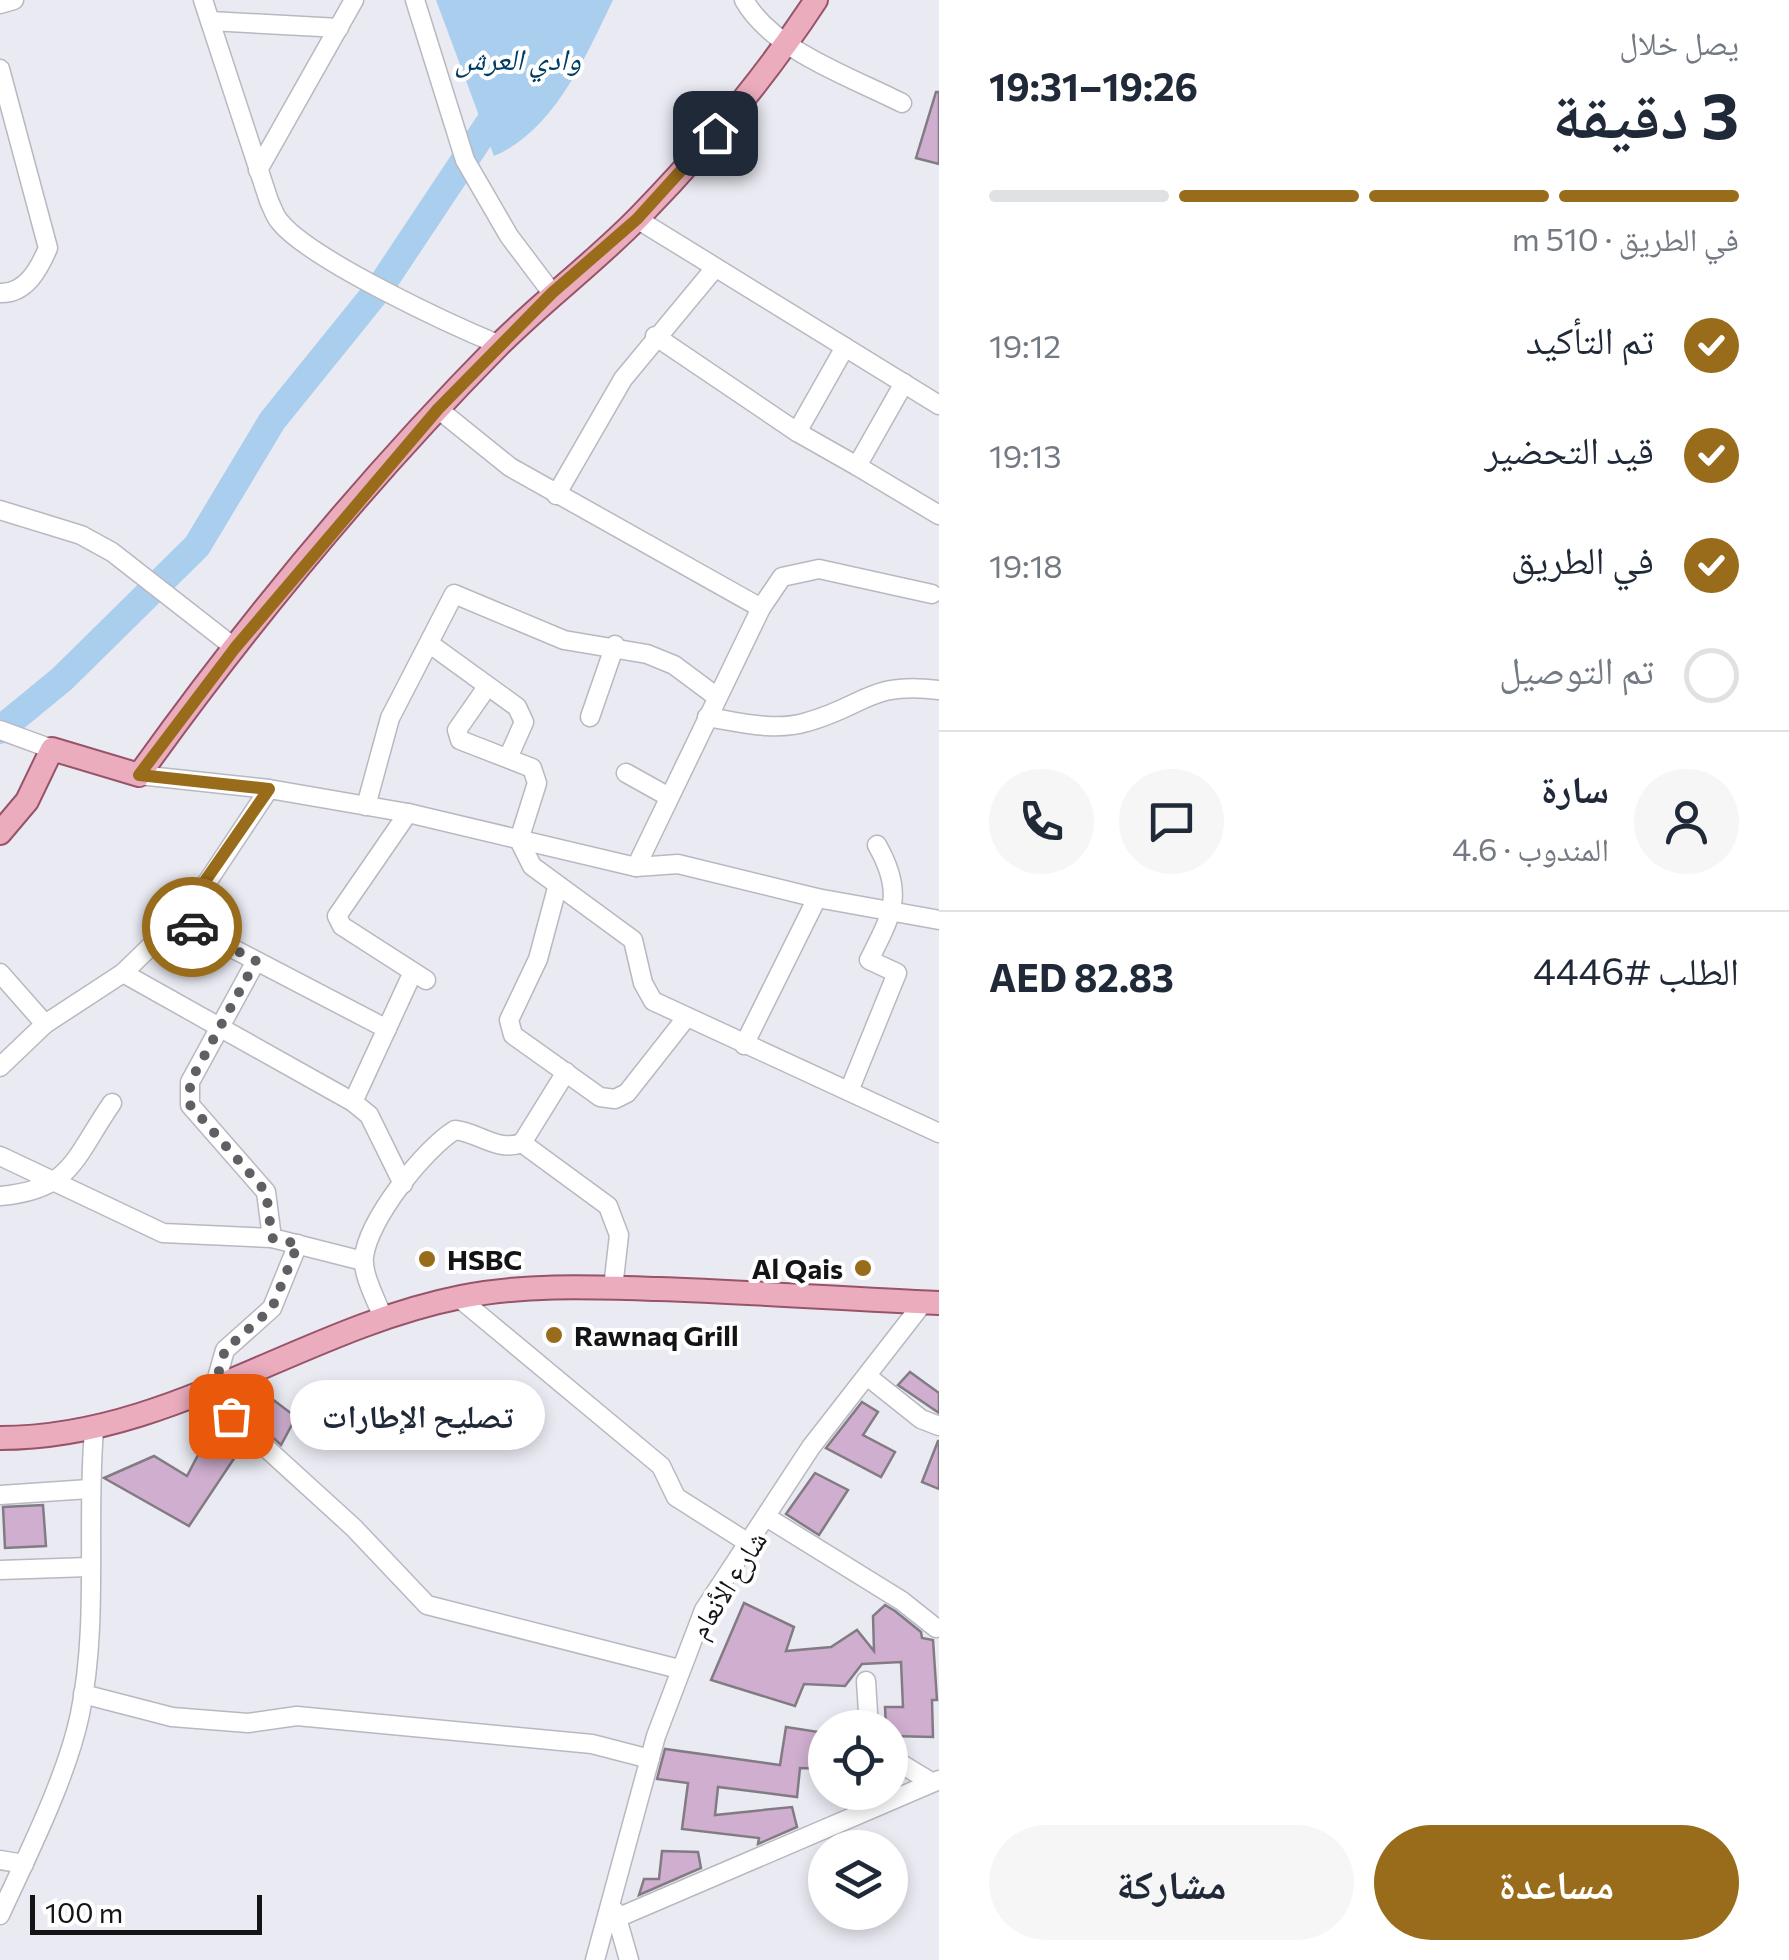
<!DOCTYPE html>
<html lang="ar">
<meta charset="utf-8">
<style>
body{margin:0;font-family:Commissioner,"Noto Naskh Arabic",sans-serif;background:#f6f6f7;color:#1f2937;direction:rtl;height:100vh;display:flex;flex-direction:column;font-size:38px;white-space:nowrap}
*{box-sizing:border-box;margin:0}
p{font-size:32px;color:#747a83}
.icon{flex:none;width:55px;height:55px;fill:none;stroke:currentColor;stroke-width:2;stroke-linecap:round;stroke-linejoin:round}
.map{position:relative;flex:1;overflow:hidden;direction:ltr}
.drawer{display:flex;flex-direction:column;background:#fff;width:850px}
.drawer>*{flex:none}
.tools{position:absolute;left:808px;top:1710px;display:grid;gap:20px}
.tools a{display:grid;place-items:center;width:100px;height:100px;border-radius:50%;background:#fff;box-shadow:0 5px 15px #0003;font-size:50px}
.scale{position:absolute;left:30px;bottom:25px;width:232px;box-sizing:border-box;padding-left:10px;border:5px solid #141417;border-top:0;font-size:28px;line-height:35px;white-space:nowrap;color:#141417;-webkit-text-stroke:8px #fff;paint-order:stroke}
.pin{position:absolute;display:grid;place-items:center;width:85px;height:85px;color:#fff;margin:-42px;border-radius:20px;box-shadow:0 5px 15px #0006}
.courier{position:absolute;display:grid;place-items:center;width:100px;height:100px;margin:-50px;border:8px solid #986c1a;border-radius:50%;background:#fff;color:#222;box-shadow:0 2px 12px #0007}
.bubble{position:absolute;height:70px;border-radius:35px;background:#fff;box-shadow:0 5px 15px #0003;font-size:32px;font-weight:700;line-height:70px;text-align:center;direction:rtl}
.overview em{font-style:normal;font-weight:700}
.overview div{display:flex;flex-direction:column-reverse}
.overview{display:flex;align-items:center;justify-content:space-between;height:170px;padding:0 50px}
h1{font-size:65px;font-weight:700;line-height:75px}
.bar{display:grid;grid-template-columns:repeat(4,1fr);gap:15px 10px;align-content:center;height:120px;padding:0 50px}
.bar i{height:12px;border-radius:8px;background:#e0e1e3}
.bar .on{background:#986c1a}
.bar p{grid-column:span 4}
.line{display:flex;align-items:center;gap:25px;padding:0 50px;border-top:2px solid #e0e1e3}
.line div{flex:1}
.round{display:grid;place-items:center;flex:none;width:105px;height:105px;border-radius:52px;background:#f6f6f7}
ol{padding:0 50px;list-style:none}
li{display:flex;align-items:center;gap:30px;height:110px}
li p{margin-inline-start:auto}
li .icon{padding:10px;border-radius:50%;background:#986c1a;color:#fff;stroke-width:4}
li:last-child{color:#747a83}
li i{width:55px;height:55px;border:5px solid #e0e1e3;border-radius:50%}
.action{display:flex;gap:20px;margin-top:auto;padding:20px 50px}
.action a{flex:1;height:115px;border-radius:60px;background:#986c1a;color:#fff;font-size:40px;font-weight:700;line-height:115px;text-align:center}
.action a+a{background:#f6f6f7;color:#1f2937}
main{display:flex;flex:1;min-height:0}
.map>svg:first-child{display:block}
.water{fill:#aaceee}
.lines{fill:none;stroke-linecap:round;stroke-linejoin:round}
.river{stroke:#aaceee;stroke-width:28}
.building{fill:#cfaed0;stroke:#827c82;stroke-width:2.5}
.minor-casing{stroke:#b8b8c1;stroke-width:21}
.major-casing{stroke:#975468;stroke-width:26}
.minor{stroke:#fff;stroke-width:18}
.major{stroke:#ebadbe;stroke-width:22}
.done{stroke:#5f5f64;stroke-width:10;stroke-dasharray:0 18}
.route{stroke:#986c1a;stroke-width:12}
.poi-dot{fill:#986c1a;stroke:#fff;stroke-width:4}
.labels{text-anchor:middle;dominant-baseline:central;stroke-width:8;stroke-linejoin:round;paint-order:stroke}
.poi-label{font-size:28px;font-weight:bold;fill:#141417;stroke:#fff;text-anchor:start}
.street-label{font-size:28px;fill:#141417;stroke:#fff}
.water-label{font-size:30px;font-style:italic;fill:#003d66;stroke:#fff}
</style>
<main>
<section class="drawer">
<div class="overview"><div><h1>3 دقيقة</h1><p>يصل خلال</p></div><em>19:26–19:31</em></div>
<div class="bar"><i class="on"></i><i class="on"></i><i class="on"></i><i></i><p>في الطريق · 510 m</p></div>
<ol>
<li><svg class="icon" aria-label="check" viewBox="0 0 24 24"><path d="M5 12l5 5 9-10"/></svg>تم التأكيد<p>19:12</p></li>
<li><svg class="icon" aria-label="check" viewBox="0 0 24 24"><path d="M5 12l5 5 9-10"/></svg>قيد التحضير<p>19:13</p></li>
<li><svg class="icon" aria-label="check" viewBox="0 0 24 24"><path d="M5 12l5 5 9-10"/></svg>في الطريق<p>19:18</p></li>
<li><i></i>تم التوصيل</li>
</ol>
<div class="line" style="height:180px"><a class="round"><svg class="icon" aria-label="person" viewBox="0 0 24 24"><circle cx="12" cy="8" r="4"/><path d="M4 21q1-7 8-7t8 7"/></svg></a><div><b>سارة</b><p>المندوب · 4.6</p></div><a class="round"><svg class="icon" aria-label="chat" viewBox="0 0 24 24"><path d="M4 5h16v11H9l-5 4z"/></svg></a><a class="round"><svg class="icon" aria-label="phone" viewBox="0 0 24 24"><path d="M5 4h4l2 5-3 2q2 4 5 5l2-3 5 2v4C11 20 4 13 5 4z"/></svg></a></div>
<div class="line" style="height:130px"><div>الطلب #4446</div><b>AED 82.83</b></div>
<div class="action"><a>مساعدة</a><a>مشاركة</a></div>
</section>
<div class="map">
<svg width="939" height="1960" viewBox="0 0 939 1960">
<rect width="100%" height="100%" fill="#eaeaf3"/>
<path class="water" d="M436 0H613C586 56 554 131 494 156Z"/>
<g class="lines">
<polyline class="river" points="0,730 62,679 197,546 272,421 381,286 492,119 497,96"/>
</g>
<g class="building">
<polygon points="936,92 939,92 939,164 916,158"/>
<polygon points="910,1372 939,1393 939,1413 898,1385"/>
<polygon points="263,1392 296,1417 281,1445 242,1409 242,1398"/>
<polygon points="862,1402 878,1412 863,1435 895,1452 881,1477 826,1448"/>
<polygon points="221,1428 233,1437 227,1446 237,1454 189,1526 104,1478 154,1456 187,1476 210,1432 214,1436"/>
<polygon points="938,1441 939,1441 939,1489 922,1482"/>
<polygon points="815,1473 848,1490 819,1535 786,1514"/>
<polygon points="43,1505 46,1546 5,1548 3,1507"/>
<polygon points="744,1603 794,1627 786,1651 831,1647 857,1630 874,1651 873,1616 885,1605 895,1611 921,1632 922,1638 933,1640 937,1700 932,1700 933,1737 890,1736 890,1728 886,1728 885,1707 903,1707 901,1662 862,1664 845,1686 804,1684 795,1706 711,1680"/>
<polygon points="786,1727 825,1733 825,1769 800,1768 797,1797 718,1787 715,1815 792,1807 797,1827 758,1844 759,1838 682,1829 688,1783 657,1779 665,1749 780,1765"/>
<polygon points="662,1851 698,1852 701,1868 639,1895 644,1879 659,1879"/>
</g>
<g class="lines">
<g class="minor-casing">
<g id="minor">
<path d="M203 0 269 201C272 207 275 217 280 222 311 260 451 325 500 345"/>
<polyline points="415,0 465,160 509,236 552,293"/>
<path d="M744 0C773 51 851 77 902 103"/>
<polyline points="0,4 14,0"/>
<polyline points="210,21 339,28"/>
<path d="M0 69 48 248C39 269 26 294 0 293"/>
<polyline points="258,170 354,0"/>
<polyline points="637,219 939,405"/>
<polyline points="655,336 797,432 845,347"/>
<polyline points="438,409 510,467 761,608"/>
<polyline points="797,432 857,466 904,383"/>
<polyline points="857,466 939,515"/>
<polyline points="556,495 623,379 715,268"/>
<polyline points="0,510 81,535 112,552 235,648"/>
<polyline points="430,644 517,707 524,722 508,758"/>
<polyline points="487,687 457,730 460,740 532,768 537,783 519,840 532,866 633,940 643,983 653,1001 939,1133"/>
<polyline points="590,717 615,645"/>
<path d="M707 717C740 722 774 732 807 722 865 706 870 681 939 690"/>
<polyline points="0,730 52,749"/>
<polyline points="626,773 669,797"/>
<polyline points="139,775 269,789 408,813 636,867 678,864 817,898 939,920"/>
<polyline points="366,806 390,718 454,594 564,640 647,654 674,665 717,697"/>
<polyline points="408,813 337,916 342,926 426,980"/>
<polyline points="636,867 761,608 782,577 819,569 932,594"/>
<polyline points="557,888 538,959 509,1020 513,1035 600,1097 615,1099 627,1093 686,1018"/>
<polyline points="178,920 387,1029"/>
<polyline points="256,961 190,1082 190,1105 266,1192 272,1238 363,1261"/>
<polyline points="0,973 45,1024 123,973 190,908 269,789"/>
<polyline points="123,973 353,1102 369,1115 403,1184"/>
<polyline points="744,1045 817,898"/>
<polyline points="0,1067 45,1024"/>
<path d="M849 1091 897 973 869 960C892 914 905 894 877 845"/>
<polyline points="353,1102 413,972"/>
<polyline points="522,1143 608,1206 619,1235 613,1288"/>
<polyline points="0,1156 163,1233 272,1238"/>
<path d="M0 1196C72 1190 74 1158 112 1103"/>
<polyline points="298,1244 272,1308 225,1350 213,1392 231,1416 354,1528 427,1605 679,1669"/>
<polyline points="459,1298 661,1466 676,1497 750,1544"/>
<path d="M383 1318C377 1301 362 1275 364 1257 368 1220 424 1149 455 1130 480 1133 497 1152 522 1143L566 1072"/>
<polyline points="867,1376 921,1419 939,1426"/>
<polyline points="0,1495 89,1489"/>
<polyline points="768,1518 902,1601 936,1628"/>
<polyline points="0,1570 89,1567"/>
<polyline points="866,1681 869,1728"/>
<polyline points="83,1694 172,1717 248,1723 297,1716 592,1744 650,1759"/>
<polyline points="890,1757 931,1782"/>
<polyline points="0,1860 24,1864"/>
<polyline points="615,1911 629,1960"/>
<path d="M0 1915C27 1856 67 1777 80 1714 99 1622 86 1524 94 1430"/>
<polyline points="617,1918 939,1780"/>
<polyline points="595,1960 656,1736 704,1610 811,1447 923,1303"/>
</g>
</g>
<g class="major-casing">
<g id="major">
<path d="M0 833 27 801 52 749 139 775C247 624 369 477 499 345 544 300 595 262 639 217 704 150 765 78 816 0"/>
<path d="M0 1438C168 1438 301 1329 461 1297 525 1284 593 1287 658 1289 752 1292 845 1299 939 1303"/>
</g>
</g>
<use href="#minor" class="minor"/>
<use href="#major" class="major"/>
</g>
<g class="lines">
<polyline class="done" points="192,927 256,961 190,1082 190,1105 266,1192 272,1238 298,1244 272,1308 225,1350 213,1392 231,1416"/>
<polyline class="route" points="192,927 178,920 269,789 139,775 235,648 438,409 552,293 637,219 715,133"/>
</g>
<g class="poi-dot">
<circle cx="427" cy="1259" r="10"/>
<circle cx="863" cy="1268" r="10"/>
<circle cx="554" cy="1335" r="10"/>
</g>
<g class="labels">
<g class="poi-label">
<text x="447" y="1259">HSBC</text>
<text x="843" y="1268" text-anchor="end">Al Qais</text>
<text x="574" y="1335">Rawnaq Grill</text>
</g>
<g class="street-label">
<text transform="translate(727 1584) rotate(-58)">شارع الأنعام</text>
</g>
<g class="water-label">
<text x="518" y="57">وادي العرش</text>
</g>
</g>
</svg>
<div class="tools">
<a><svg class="icon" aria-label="locate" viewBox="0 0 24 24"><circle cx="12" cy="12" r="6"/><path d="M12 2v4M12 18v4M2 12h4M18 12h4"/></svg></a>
<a><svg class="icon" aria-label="layers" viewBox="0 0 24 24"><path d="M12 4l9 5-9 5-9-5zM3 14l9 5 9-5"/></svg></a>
</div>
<div class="scale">100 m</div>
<div class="pin" style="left:231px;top:1416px;background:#ea580c"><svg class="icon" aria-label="bag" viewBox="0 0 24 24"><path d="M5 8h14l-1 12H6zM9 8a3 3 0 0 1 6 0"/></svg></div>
<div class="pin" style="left:715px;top:133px;background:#1f2937"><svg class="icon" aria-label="home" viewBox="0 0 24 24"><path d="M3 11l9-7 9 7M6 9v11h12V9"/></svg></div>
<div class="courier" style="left:192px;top:927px"><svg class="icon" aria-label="car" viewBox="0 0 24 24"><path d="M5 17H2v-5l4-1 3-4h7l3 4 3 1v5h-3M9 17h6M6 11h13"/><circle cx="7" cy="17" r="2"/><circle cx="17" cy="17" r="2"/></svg></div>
<div class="bubble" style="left:290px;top:1380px;width:255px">تصليح الإطارات</div>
</div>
</main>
